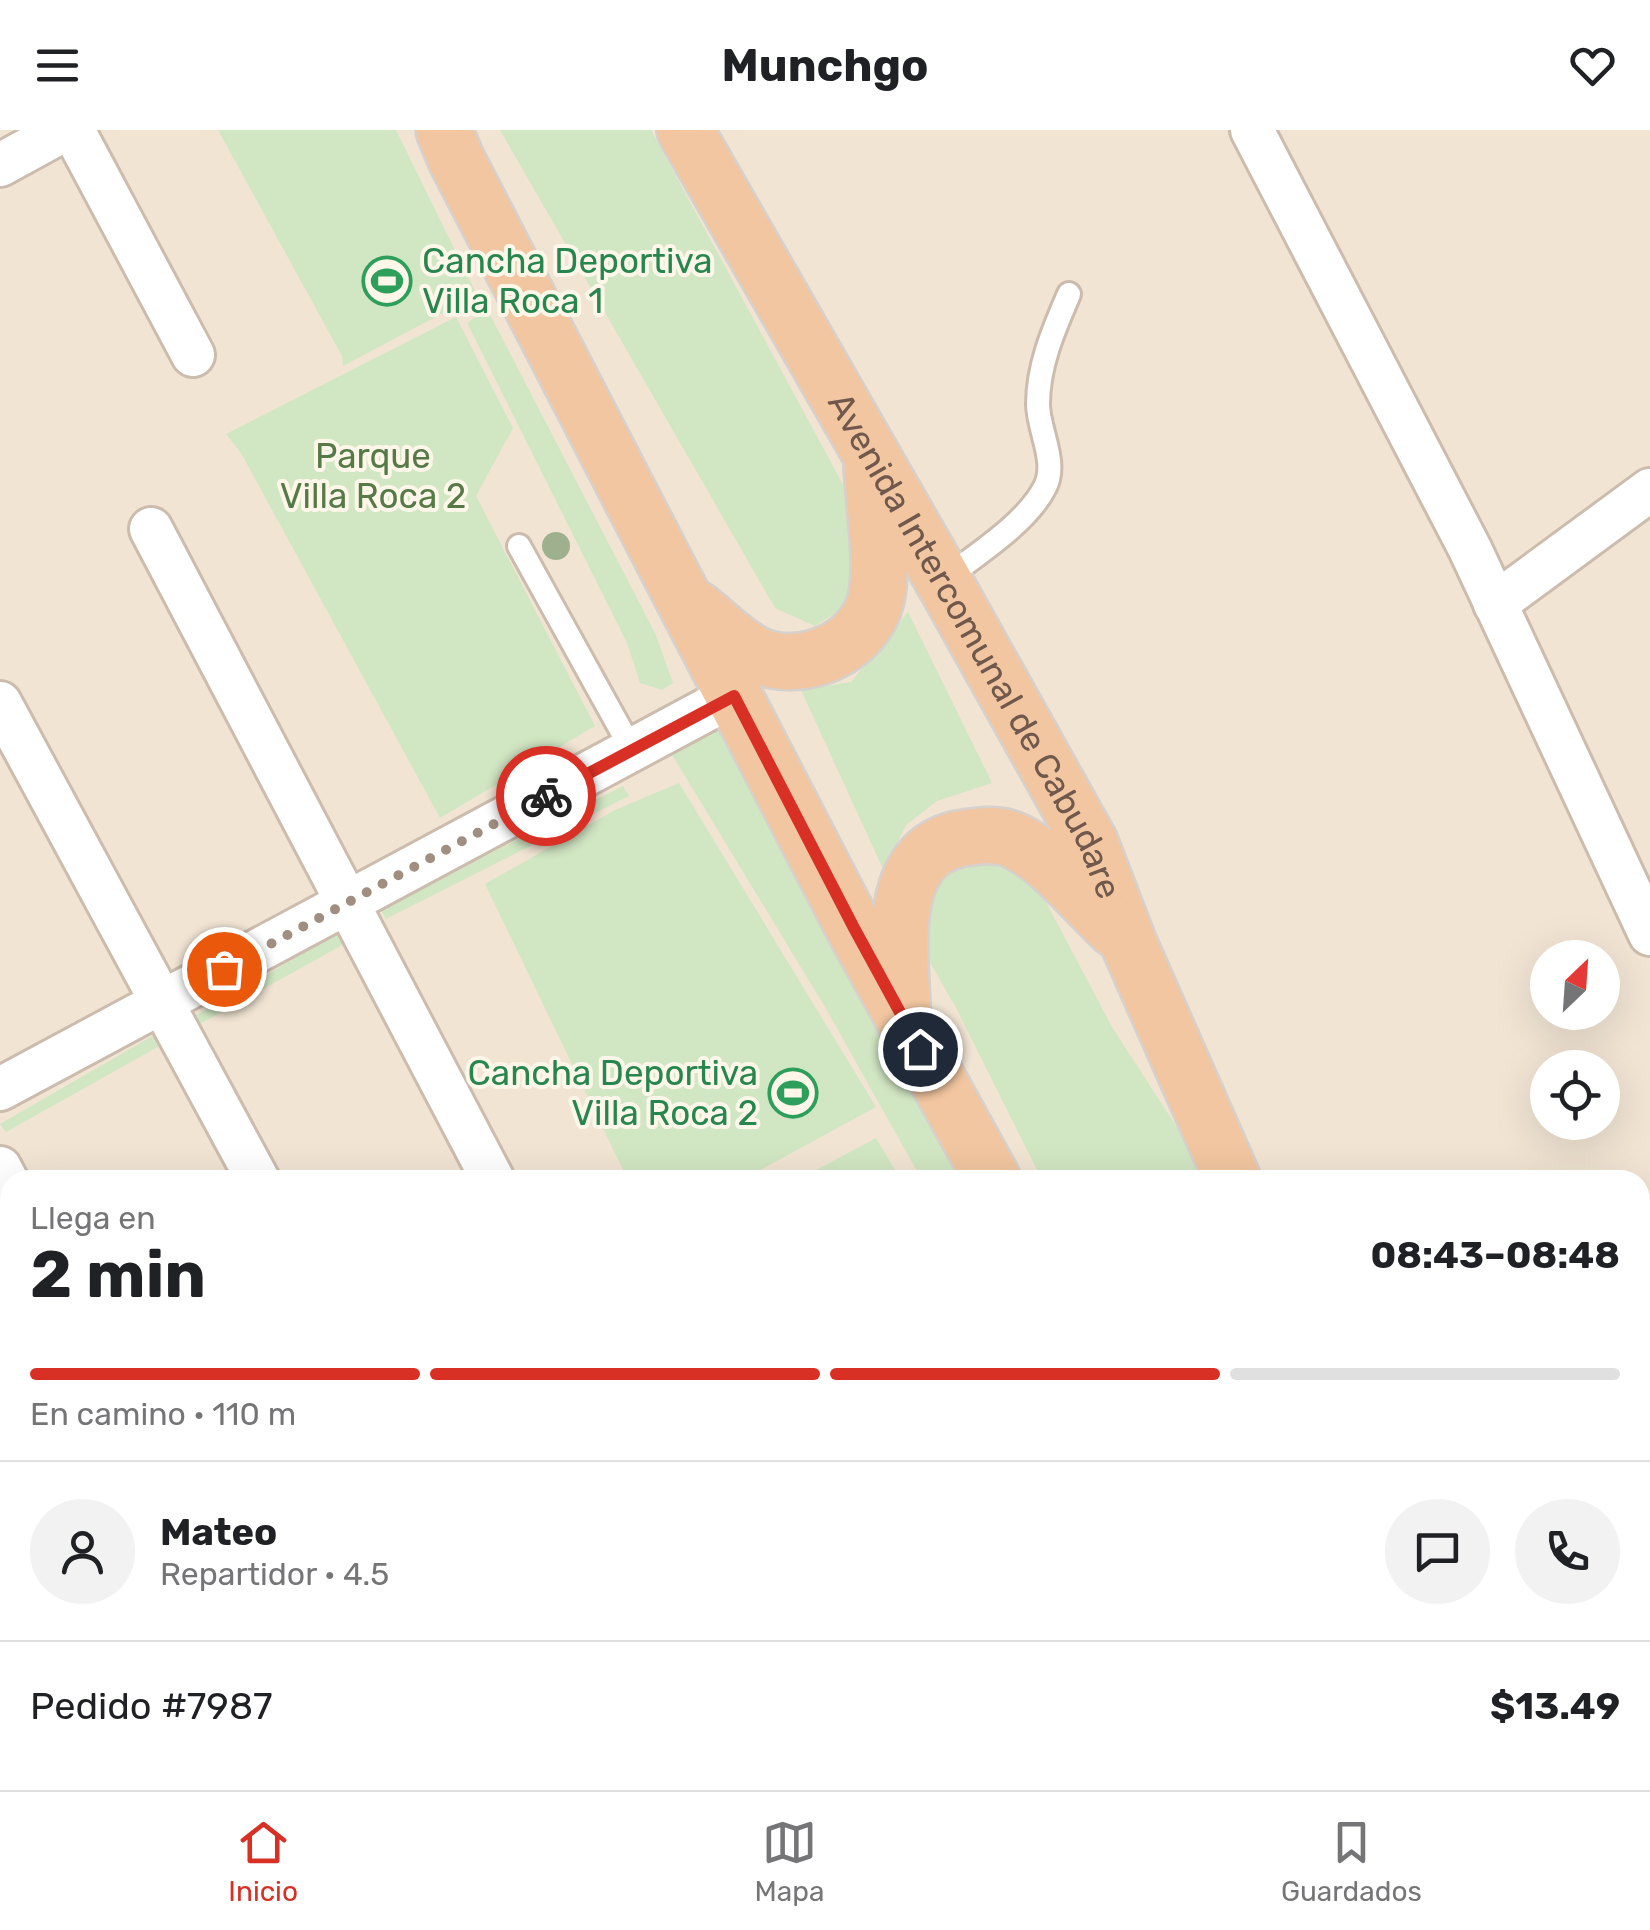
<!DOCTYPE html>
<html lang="es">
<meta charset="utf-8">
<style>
body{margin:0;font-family:Rubik,sans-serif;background:#f2f2f2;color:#202124;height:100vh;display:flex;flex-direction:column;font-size:38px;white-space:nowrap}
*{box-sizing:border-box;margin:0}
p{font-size:32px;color:#757577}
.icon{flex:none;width:55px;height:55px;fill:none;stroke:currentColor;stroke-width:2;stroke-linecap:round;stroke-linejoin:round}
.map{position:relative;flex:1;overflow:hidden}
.sheet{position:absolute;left:0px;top:1040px;width:1650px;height:620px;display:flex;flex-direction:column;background:#fff;border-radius:30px 30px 0 0;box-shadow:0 10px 40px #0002}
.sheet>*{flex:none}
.needle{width:65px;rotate:25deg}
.buttons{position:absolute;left:1530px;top:810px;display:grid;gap:20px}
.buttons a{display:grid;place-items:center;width:90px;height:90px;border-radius:50%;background:#fff;box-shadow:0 10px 40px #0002;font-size:50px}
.pin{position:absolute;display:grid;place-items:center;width:85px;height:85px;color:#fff;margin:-42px;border:5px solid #fff;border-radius:50%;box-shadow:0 2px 10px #0007}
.courier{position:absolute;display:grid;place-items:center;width:100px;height:100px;margin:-50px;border:8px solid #d93025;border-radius:50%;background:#fff;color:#222;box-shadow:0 2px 12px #0007}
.head em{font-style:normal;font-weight:700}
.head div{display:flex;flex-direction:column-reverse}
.head{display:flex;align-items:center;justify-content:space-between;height:170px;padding:0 30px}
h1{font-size:65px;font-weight:700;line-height:75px}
.bar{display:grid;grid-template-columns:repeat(4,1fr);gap:15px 10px;align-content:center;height:120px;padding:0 30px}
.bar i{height:12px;border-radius:8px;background:#e0e0e0}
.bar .current{background:#d93025}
.bar p{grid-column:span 4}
.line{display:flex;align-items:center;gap:25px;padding:0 30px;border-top:2px solid #e0e0e0}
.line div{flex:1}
.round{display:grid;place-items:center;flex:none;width:105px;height:105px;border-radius:52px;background:#f2f2f2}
header{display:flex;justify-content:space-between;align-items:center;height:130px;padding:0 30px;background:#fff;font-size:45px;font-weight:700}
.menu{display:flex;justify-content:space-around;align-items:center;height:140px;border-top:2px solid #e0e0e0;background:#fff;font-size:28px;color:#757577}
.menu a{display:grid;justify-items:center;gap:5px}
.menu .current{color:#d93025}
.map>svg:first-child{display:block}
.residential{fill:#f1e4d3;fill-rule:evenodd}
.green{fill:#d1e6c3}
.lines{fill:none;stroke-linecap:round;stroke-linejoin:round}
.service-casing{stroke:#ccbcae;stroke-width:28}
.minor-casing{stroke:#ccbcae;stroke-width:48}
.trunk-casing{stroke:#d7d1cd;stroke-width:60}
.service{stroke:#fff;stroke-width:22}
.minor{stroke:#fff;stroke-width:42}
.trunk{stroke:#f1c6a0;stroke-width:55}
.tree{fill:#9fb08e}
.done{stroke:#a08f81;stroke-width:10;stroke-dasharray:0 18}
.route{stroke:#d93025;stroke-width:12}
.labels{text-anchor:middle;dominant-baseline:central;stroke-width:8;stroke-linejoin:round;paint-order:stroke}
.leisure-label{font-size:35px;fill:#27864d;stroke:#fdf6e9;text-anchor:start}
.park-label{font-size:35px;fill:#557a48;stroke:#fdf6e9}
.street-label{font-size:35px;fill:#70594c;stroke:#fdf6e9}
</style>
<header><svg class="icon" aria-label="menu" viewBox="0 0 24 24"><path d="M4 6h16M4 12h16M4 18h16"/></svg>Munchgo<svg class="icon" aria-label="heart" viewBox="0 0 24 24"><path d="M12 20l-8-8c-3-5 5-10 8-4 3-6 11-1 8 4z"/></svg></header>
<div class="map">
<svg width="1650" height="1660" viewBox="0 0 1650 1660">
<rect width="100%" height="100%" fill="#faf2e3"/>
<path class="residential" d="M0 0H1650V1660H0ZM1548 828H1602V882H1548ZM1548 938H1602V992H1548ZM10 1050H1640V1650H10Z"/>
<g class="green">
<polygon points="218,0 396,0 477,165 343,236 342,226"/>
<polygon points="500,0 651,0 846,360 855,398 855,470 815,496 775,478"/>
<polygon points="487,179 655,503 673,553 662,560 640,553 627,513 467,193"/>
<polygon points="456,187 513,298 476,366 595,596 440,688 241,323 226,304"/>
<polygon points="908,482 992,653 937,671 906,695 884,741 801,560 851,552"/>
<polygon points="721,597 965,1050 922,1050 825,877 671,623"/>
<polygon points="679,653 876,977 742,1050 628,1050 485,754 615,680"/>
<polygon points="623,656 629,666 386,789 380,779"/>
<polygon points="962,718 1028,738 1112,897 1211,1050 1042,1050 955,876 920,815 924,764"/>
<polygon points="349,797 355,808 198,895 193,887"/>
<polygon points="156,904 163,914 6,1002 0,994"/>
<polygon points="876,1008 901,1050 798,1050"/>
<polygon points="1130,1650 1274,1650 1281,1660 1136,1660"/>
</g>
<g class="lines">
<g class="service-casing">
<g id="service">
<polyline points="519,416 632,620"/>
<path d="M943 450C975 426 1027 393 1045 357 1058 332 1038 300 1038 274 1038 235 1054 199 1069 164"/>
</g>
</g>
<g class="minor-casing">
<g id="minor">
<polyline points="73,0 193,225"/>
<polyline points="1252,0 1470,419 1650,804"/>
<polyline points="0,35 64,0"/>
<polyline points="151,399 493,1050"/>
<polyline points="1495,474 1650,360"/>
<polyline points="0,573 258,1050"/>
<polyline points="0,959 734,565"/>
<polyline points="0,1038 10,1057"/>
<polyline points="1640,1100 1650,1093"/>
<polyline points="1640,1206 1650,1224"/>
<polyline points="1640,1552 1650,1547"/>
<polyline points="117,1650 122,1660"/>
<polyline points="337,1650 342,1660"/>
<polyline points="538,1650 543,1660"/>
<polyline points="165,1660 184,1650"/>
<polyline points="956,1660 975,1650"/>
</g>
</g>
<g class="trunk-casing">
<g id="trunk">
<polyline points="444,0 456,29 854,798 993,1050"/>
<path id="s1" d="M685 0 943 450 1090 713 1128 812 1233 1050"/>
<path d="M695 478C714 492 735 515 757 525 802 545 865 518 876 469 884 435 874 374 872 337"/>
<path d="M902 874C900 818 886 726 958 709 975 706 994 703 1011 709 1048 724 1086 772 1115 799"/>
<polyline points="1338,1650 1345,1660"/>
<polyline points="1499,1650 1504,1660"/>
</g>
</g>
<use href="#service" class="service"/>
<use href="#minor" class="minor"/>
<use href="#trunk" class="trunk"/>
</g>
<circle class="tree" cx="556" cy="416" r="14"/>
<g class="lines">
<polyline class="done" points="224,839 546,666"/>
<polyline class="route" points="546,666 734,566 854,798 920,919"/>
</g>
<defs>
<g id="stadium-ring" transform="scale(2.5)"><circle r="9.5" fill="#fdf6e9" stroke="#2e9e5b" stroke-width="1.5"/><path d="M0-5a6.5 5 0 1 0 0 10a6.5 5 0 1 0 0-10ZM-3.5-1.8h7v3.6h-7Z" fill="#2e9e5b"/></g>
</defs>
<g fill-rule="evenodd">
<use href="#stadium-ring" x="387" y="151"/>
<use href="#stadium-ring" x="793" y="963"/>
</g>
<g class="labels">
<g class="leisure-label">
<text x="422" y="131">Cancha Deportiva<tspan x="422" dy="40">Villa Roca 1</tspan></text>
<text x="758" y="943" text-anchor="end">Cancha Deportiva<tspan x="758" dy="40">Villa Roca 2</tspan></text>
</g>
<g class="park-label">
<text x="373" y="326">Parque<tspan x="373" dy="40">Villa Roca 2</tspan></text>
</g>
<g class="street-label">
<text stroke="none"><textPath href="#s1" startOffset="592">Avenida Intercomunal de Cabudare</textPath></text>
</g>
</g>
</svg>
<div class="buttons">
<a><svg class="needle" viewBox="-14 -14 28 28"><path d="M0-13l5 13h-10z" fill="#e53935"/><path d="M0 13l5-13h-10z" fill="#757577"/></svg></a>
<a><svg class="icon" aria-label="locate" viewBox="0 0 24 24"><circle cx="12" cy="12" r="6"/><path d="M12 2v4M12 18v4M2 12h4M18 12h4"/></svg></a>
</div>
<div class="pin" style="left:224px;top:839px;background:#ea580c"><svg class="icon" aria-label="bag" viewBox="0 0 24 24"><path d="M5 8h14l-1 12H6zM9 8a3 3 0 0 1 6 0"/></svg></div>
<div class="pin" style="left:920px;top:919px;background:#1f2937"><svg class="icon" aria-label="home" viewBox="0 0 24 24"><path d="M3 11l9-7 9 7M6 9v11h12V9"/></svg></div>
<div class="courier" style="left:546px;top:666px"><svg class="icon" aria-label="bike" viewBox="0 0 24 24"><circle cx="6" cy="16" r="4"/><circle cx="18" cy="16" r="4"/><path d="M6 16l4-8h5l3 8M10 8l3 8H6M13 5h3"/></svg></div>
<section class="sheet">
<div class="head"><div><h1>2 min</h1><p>Llega en</p></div><em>08:43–08:48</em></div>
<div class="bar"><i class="current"></i><i class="current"></i><i class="current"></i><i></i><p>En camino · 110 m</p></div>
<div class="line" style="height:180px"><a class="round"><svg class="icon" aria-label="person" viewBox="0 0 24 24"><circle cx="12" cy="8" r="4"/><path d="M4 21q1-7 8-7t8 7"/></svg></a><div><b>Mateo</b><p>Repartidor · 4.5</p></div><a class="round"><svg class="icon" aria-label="chat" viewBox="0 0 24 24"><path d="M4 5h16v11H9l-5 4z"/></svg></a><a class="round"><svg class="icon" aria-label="phone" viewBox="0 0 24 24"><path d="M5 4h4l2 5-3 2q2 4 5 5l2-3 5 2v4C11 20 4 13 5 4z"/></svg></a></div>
<div class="line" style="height:130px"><div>Pedido #7987</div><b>$13.49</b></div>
</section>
</div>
<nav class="menu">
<a class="current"><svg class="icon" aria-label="home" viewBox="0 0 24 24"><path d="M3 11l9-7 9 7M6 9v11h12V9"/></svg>Inicio</a>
<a><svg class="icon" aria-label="map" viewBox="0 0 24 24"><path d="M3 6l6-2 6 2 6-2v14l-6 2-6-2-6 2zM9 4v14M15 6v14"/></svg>Mapa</a>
<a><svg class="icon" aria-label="saved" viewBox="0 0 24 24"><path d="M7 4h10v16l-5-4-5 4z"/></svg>Guardados</a>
</nav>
